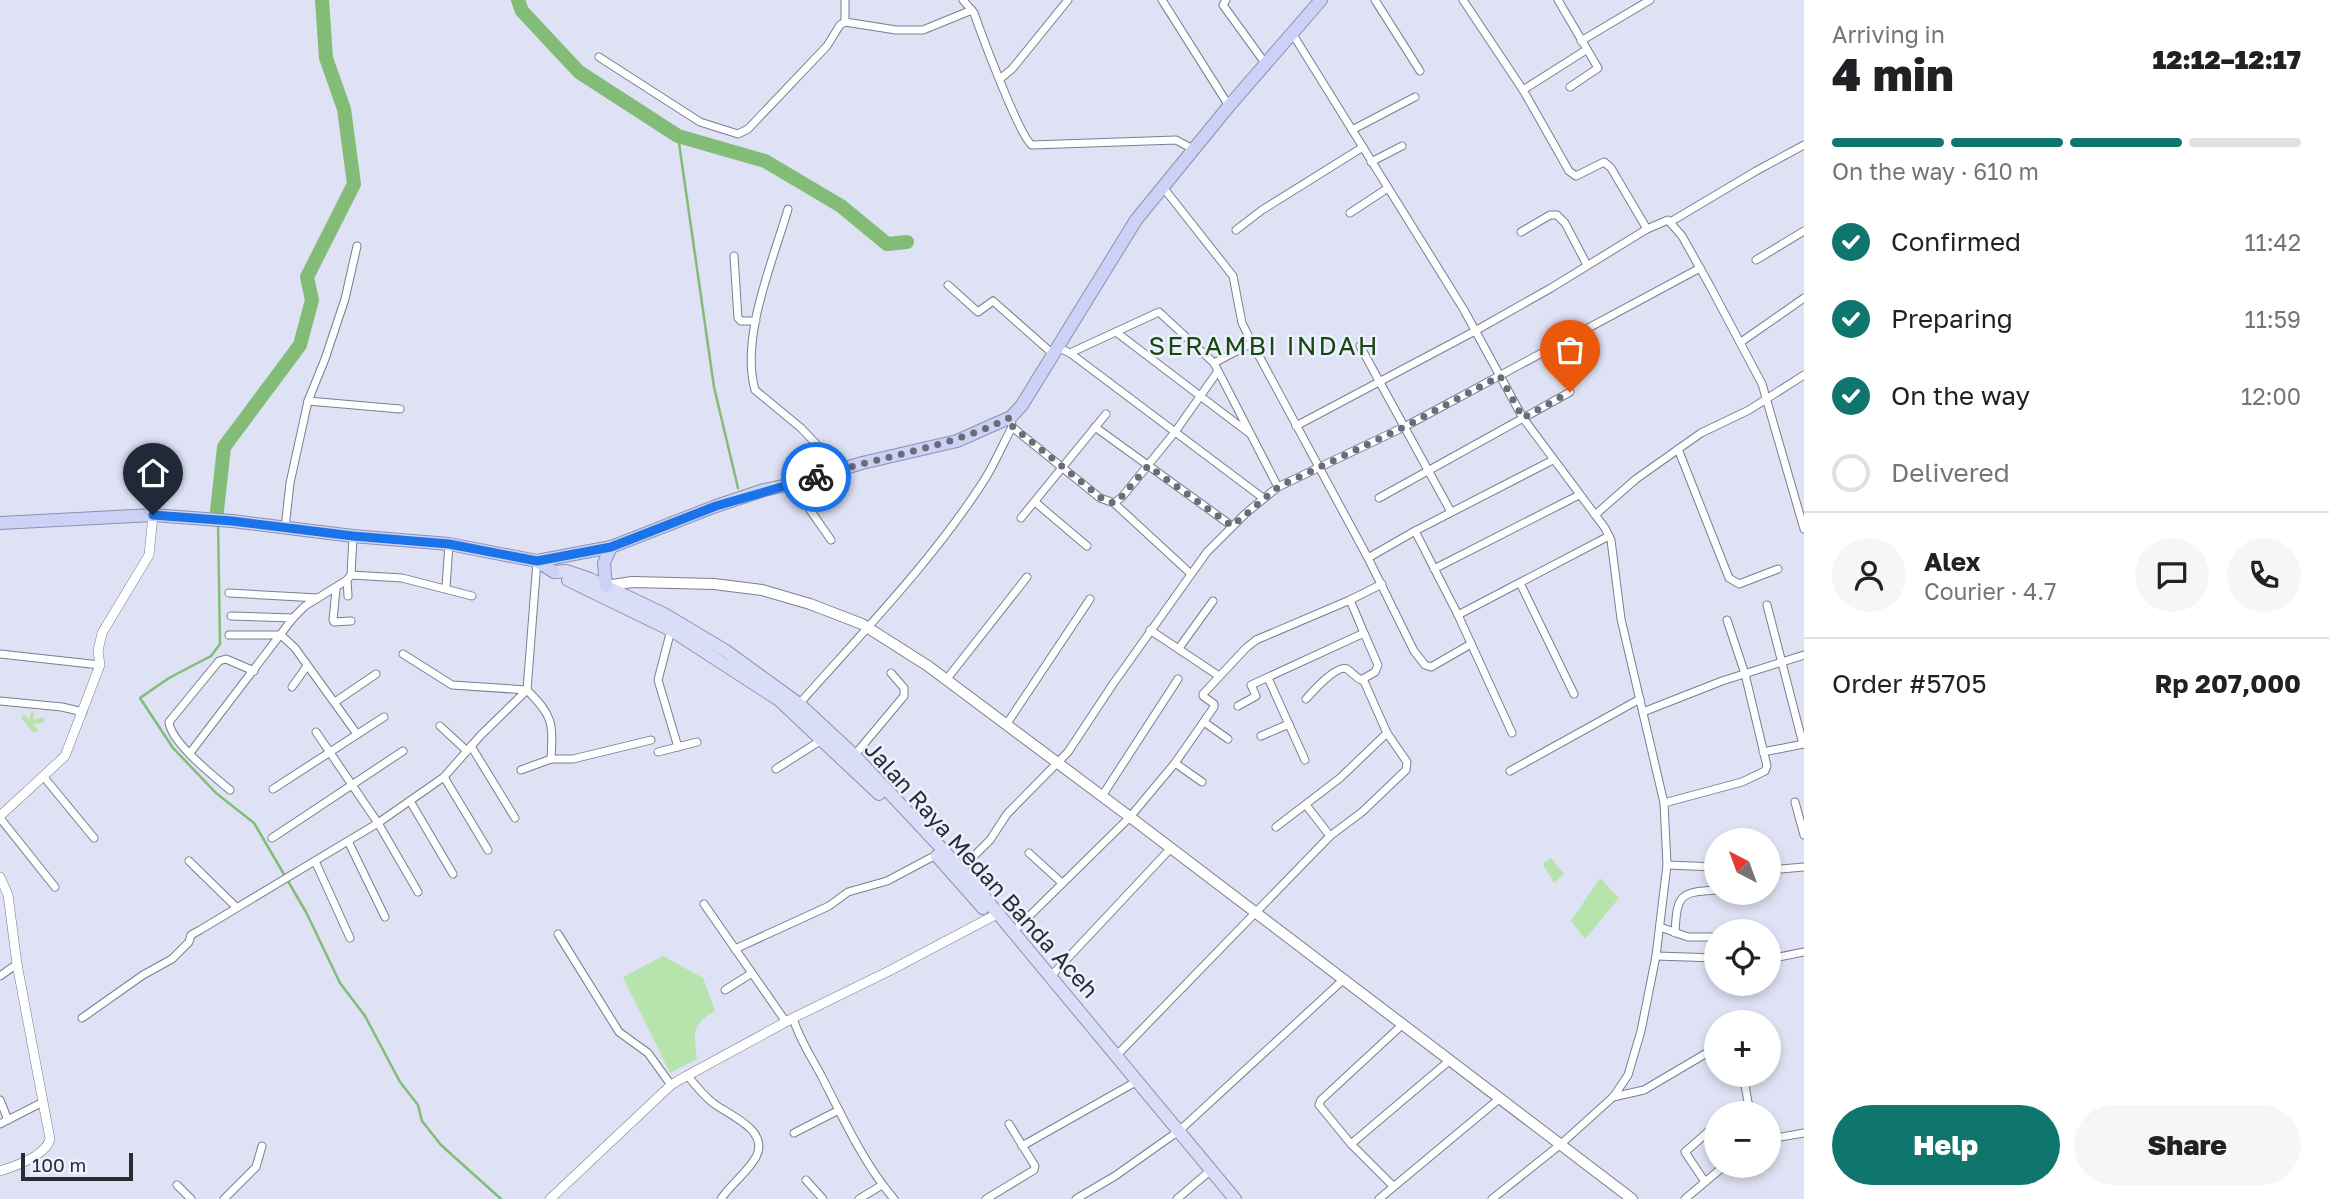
<!DOCTYPE html>
<meta charset="utf-8">
<style>
body{margin:0;font-family:"Golos Text",sans-serif;background:#f6f6f6;color:#202124;height:100vh;display:flex;flex-direction:column;font-size:26px;white-space:nowrap}
*{box-sizing:border-box;margin:0}
p{font-size:23px;color:#757577}
.icon{flex:none;width:38px;height:38px;fill:none;stroke:currentColor;stroke-width:2;stroke-linecap:round;stroke-linejoin:round}
.map{position:relative;flex:1;overflow:hidden}
.panel{display:flex;flex-direction:column;background:#fff;width:525px}
.panel>*{flex:none}
.needle{width:46px;rotate:319deg}
.fabs{position:absolute;left:1704px;top:828px;display:grid;gap:14px}
.fabs a{display:grid;place-items:center;width:77px;height:77px;border-radius:50%;background:#fff;box-shadow:0 4px 10px #0003;font-size:35px}
.scale{position:absolute;left:21px;bottom:18px;width:112px;box-sizing:border-box;padding-left:7px;border:4px solid #2b2c33;border-top:0;font-size:19px;line-height:24px;white-space:nowrap;color:#2b2c33;-webkit-text-stroke:5px #edf0fe;paint-order:stroke}
.pin{position:absolute;display:grid;place-items:center;width:60px;height:60px;color:#fff;margin:-72px -30px;border-radius:50% 50% 50% 0;rotate:-45deg;box-shadow:0 0 7px #0007}
.pin .icon{rotate:45deg}
.courier{position:absolute;display:grid;place-items:center;width:70px;height:70px;margin:-35px;border:5px solid #1a73e8;border-radius:50%;background:#fff;color:#222;box-shadow:0 2px 9px #0007}
.head em{font-style:normal;font-weight:800}
.head div{display:flex;flex-direction:column-reverse}
.head{display:flex;align-items:center;justify-content:space-between;height:119px;padding:0 28px}
h1{font-size:46px;font-weight:800;line-height:52px}
.bar{display:grid;grid-template-columns:repeat(4,1fr);gap:10px 7px;align-content:center;height:84px;padding:0 28px}
.bar i{height:9px;border-radius:5px;background:#e0e0e0}
.bar .active{background:#0f766e}
.bar p{grid-column:span 4}
.line{display:flex;align-items:center;gap:18px;padding:0 28px;border-top:2px solid #e0e0e0}
.line div{flex:1}
.round{display:grid;place-items:center;flex:none;width:74px;height:74px;border-radius:37px;background:#f6f6f6}
ol{padding:0 28px;list-style:none}
li{display:flex;align-items:center;gap:21px;height:77px}
li p{margin-inline-start:auto}
li .icon{padding:7px;border-radius:50%;background:#0f766e;color:#fff;stroke-width:4}
li:last-child{color:#757577}
li i{width:38px;height:38px;border:4px solid #e0e0e0;border-radius:50%}
.cta{display:flex;gap:14px;margin-top:auto;padding:14px 28px}
.cta a{flex:1;height:80px;border-radius:42px;background:#0f766e;color:#fff;font-size:28px;font-weight:800;line-height:80px;text-align:center}
.cta a+a{background:#f6f6f6;color:#202124}
main{display:flex;flex:1;min-height:0}
.map>svg:first-child{display:block}
.green{fill:#b7e3ad}
.lines{fill:none;stroke-linecap:round;stroke-linejoin:round}
.stream{stroke:#82bc77;stroke-width:2.5}
.river{stroke:#82bc77;stroke-width:14}
.minor-casing{stroke:#7b7e8e;stroke-width:9}
.tertiary-casing{stroke:#7b7e8e;stroke-width:10}
.secondary-casing{stroke:#7b7e8e;stroke-width:12}
.primary-casing{stroke:#8c91b0;stroke-width:14}
.trunk-casing{stroke:#8c91b0;stroke-width:14}
.minor{stroke:#fff;stroke-width:7}
.tertiary{stroke:#fff;stroke-width:9}
.secondary{stroke:#fff;stroke-width:10}
.primary{stroke:#d9ddf8;stroke-width:12}
.trunk{stroke:#ccd2f6;stroke-width:12}
.done{stroke:#6a6c77;stroke-width:7;stroke-dasharray:0 12.6}
.route{stroke:#1a73e8;stroke-width:9}
.labels{text-anchor:middle;dominant-baseline:central;stroke-width:5;stroke-linejoin:round;paint-order:stroke}
.street-label{font-size:23px;fill:#2b2c33;stroke:#edf0fe}
.quarter-label{font-size:26px;letter-spacing:2px;fill:#19480e;stroke:#edf0fe}
</style>
<main>
<div class="map">
<svg width="1804" height="1199" viewBox="0 0 1804 1199">
<rect width="100%" height="100%" fill="#dfe2f4"/>
<g class="green">
<polygon points="31,711 34,711 33,720 44,717 44,723 33,724 38,730 34,733 21,718 24,714 29,720"/>
<polygon points="1551,858 1564,874 1554,883 1543,864"/>
<polygon points="1600,878 1619,898 1585,939 1571,921"/>
<path d="M663 956 703 978 715 1011C691 1024 694 1035 697 1059L670 1073 623 977Z"/>
</g>
<g class="lines">
<g class="stream">
<polyline points="678,136 714,387 738,488"/>
<polyline points="218,522 220,644 211,656 169,678 140,698 173,748 216,793 254,823 306,912 340,983 365,1016 400,1082 418,1105 422,1121 441,1145 501,1199"/>
</g>
<g class="river">
<polyline points="518,0 522,11 579,72 678,136 765,161 841,206 887,244 907,242"/>
<polyline points="217,511 224,447 300,345 312,300 307,277 354,184 344,109 326,58 322,0"/>
</g>
<g class="minor-casing">
<g id="minor">
<path d="M963 0 974 13C981 33 1020 138 1032 145L1176 140 1193 149"/>
<polyline points="1162,0 1229,106"/>
<polyline points="1226,0 1223,5 1265,63"/>
<polyline points="1375,0 1420,71"/>
<polyline points="1463,0 1523,90 1569,171 1576,176 1604,162 1611,168 1647,229"/>
<polyline points="1558,0 1598,68 1570,87"/>
<polyline points="845,22 845,0"/>
<polyline points="1292,33 1464,310 1523,418 1605,528 1611,540 1621,619 1664,803 1667,865 1656,956 1641,1031 1628,1075 1618,1090 1613,1097 1561,1144 1492,1199"/>
<polyline points="1581,41 1650,0"/>
<polyline points="599,57 700,122 738,134 748,129 827,46 840,25 845,22 896,30 923,30 972,10"/>
<polyline points="1001,78 1012,69 1068,0"/>
<polyline points="1523,90 1586,50"/>
<polyline points="1352,130 1415,97"/>
<polyline points="1371,162 1402,146"/>
<polyline points="1162,186 1233,276 1242,323 1252,343 1368,558 1414,651 1425,665 1431,667 1471,644"/>
<path d="M788 209C773 261 740 337 755 390L801 428 840 469"/>
<polyline points="1350,213 1388,188"/>
<polyline points="1672,221 1756,171 1804,145"/>
<polyline points="1236,230 1262,210 1363,147"/>
<polyline points="1521,232 1550,215 1557,215 1565,223 1587,265"/>
<polyline points="734,256 738,318 741,321 756,321"/>
<polyline points="1756,260 1804,231"/>
<polyline points="948,285 978,312 993,301 1053,354"/>
<polyline points="1116,332 1249,433"/>
<polyline points="1741,342 1804,298"/>
<polyline points="1360,346 1451,512"/>
<polyline points="1057,347 1070,353 1263,498"/>
<polyline points="1070,353 1159,312 1214,363 1278,487"/>
<polyline points="1214,363 1252,343"/>
<polyline points="308,401 400,409"/>
<polyline points="1296,426 1475,331 1551,288 1647,229 1668,220 1682,236 1710,286 1762,384 1804,529"/>
<polyline points="1012,427 1100,498 1114,503 1122,497 1175,432 1218,371"/>
<polyline points="1095,427 1232,526"/>
<polyline points="1678,449 1729,578 1739,584 1778,569"/>
<polyline points="792,484 831,540"/>
<polyline points="1379,498 1570,392"/>
<polyline points="1035,502 1087,546"/>
<polyline points="1114,503 1191,574"/>
<polyline points="1595,515 1636,479 1701,433 1749,410 1804,375"/>
<polyline points="1021,518 1106,414"/>
<polyline points="285,528 290,483 308,401 325,359 345,299 357,246"/>
<polyline points="1415,531 1458,615 1512,733"/>
<polyline points="1368,558 1415,531 1553,460"/>
<polyline points="1434,569 1579,495"/>
<polyline points="351,575 402,578 472,596"/>
<polyline points="347,580 348,596"/>
<polyline points="1520,583 1574,694"/>
<polyline points="446,587 449,544"/>
<polyline points="336,589 333,620 334,622 351,621"/>
<polyline points="229,593 318,598"/>
<polyline points="1350,600 1382,584"/>
<polyline points="1767,605 1803,744"/>
<polyline points="1458,615 1609,536"/>
<polyline points="231,616 293,618"/>
<polyline points="671,630 658,680 678,747"/>
<polyline points="1150,630 1219,676"/>
<polyline points="229,635 281,635 295,648 357,734"/>
<polyline points="1179,648 1213,601"/>
<polyline points="0,654 100,665"/>
<path d="M403 654 452 685 527 690C553 716 553 722 551 759"/>
<polyline points="1268,678 1305,760"/>
<polyline points="946,680 1027,577"/>
<polyline points="292,687 307,666"/>
<path d="M1306 699C1313 691 1337 664 1347 669 1352 672 1355 677 1361 680L1375 672 1378 665 1364 633"/>
<polyline points="0,701 62,707 83,712"/>
<polyline points="335,702 376,674"/>
<path d="M799 704C862 633 934 559 985 479 995 463 1003 444 1012 427L1011 417"/>
<polyline points="1643,712 1722,681 1804,655"/>
<polyline points="1204,722 1228,739"/>
<polyline points="1006,725 1090,599"/>
<polyline points="440,726 467,751"/>
<polyline points="316,732 378,823 418,892"/>
<polyline points="1261,736 1289,724"/>
<polyline points="471,746 515,818"/>
<polyline points="658,752 697,742"/>
<polyline points="1763,752 1804,744"/>
<polyline points="190,753 293,618 305,606 347,580 351,575 353,536"/>
<polyline points="853,757 904,696 904,688 891,673"/>
<polyline points="1175,763 1202,782"/>
<polyline points="776,769 823,739"/>
<polyline points="521,770 551,759 573,759 651,740"/>
<polyline points="1510,771 1640,699"/>
<polyline points="43,776 94,838"/>
<polyline points="444,777 488,850"/>
<polyline points="273,789 384,717"/>
<path d="M230 790C215 777 171 743 169 722L219 661 226 659 254 671"/>
<polyline points="1102,796 1178,679"/>
<polyline points="410,801 453,874"/>
<polyline points="1795,802 1804,835"/>
<polyline points="1664,803 1742,782 1765,771 1767,766 1745,674 1727,620"/>
<polyline points="1306,805 1330,836"/>
<polyline points="0,818 55,887"/>
<polyline points="1276,827 1340,778 1387,733"/>
<polyline points="272,838 403,751"/>
<polyline points="348,841 385,917"/>
<polyline points="1029,853 1062,883"/>
<polyline points="189,861 236,907"/>
<polyline points="315,861 350,938"/>
<polyline points="1667,865 1717,867"/>
<polyline points="961,869 990,840 1007,814 1068,752 1113,684 1207,552 1246,513 1278,487 1406,426 1700,268"/>
<polyline points="1769,870 1804,867"/>
<polyline points="704,904 786,1022"/>
<polyline points="1660,927 1688,937 1714,937"/>
<polyline points="1014,931 1130,817 1175,763 1214,707 1214,704 1203,696 1203,694 1246,648 1256,640 1350,600 1364,633 1251,685 1256,696 1238,706"/>
<path d="M1675 933C1677 895 1679 892 1717 890"/>
<polyline points="558,934 619,1032 648,1053 671,1085"/>
<polyline points="735,949 829,906 848,892 887,881 936,855"/>
<polyline points="1656,956 1717,958"/>
<polyline points="1769,959 1804,952"/>
<polyline points="0,976 17,964"/>
<polyline points="1051,976 1171,848"/>
<polyline points="725,990 752,973"/>
<polyline points="82,1018 143,975 172,959 189,942 191,935 200,930 378,823 444,777 480,736 527,690 537,561"/>
<path d="M793 1018C799 1039 812 1058 822 1077 843 1118 864 1164 894 1199"/>
<polyline points="1117,1055 1330,836 1362,812 1406,770 1407,762 1387,733 1363,679"/>
<polyline points="1743,1074 1750,1113"/>
<path d="M687 1075C695 1085 703 1095 713 1103 729 1115 770 1130 756 1157 747 1173 731 1184 721 1199"/>
<polyline points="1613,1097 1644,1090 1717,1047"/>
<polyline points="0,1100 8,1120"/>
<polyline points="1735,1113 1749,1106"/>
<polyline points="0,1124 43,1102"/>
<polyline points="1179,1131 1344,979"/>
<polyline points="794,1133 839,1110"/>
<polyline points="1769,1139 1804,1133"/>
<polyline points="1351,1144 1449,1061"/>
<polyline points="1022,1146 1132,1084"/>
<polyline points="806,1180 823,1199"/>
<polyline points="1705,1182 1685,1152 1717,1124"/>
<polyline points="177,1185 191,1199"/>
<polyline points="1393,1186 1351,1144 1319,1105 1321,1100 1402,1025"/>
<polyline points="224,1199 256,1167 262,1146"/>
<polyline points="859,1199 882,1185"/>
<polyline points="986,1199 1034,1170 1035,1166 1009,1124"/>
<polyline points="1076,1199 1115,1176 1173,1135"/>
<polyline points="1177,1199 1211,1170"/>
<polyline points="1379,1199 1499,1099"/>
<polyline points="1685,1199 1724,1166"/>
</g>
</g>
<g class="tertiary-casing">
<g id="tertiary">
<polyline points="0,816 65,756 100,665 98,651 102,633 149,555 153,515"/>
<path d="M0 877 8 895 17 964 50 1139C46 1155 16 1166 0 1171"/>
<polyline points="550,1199 671,1085 681,1079 793,1018 891,970 999,913"/>
</g>
</g>
<g class="secondary-casing">
<polyline id="secondary" points="606,586 632,582 714,584 762,590 810,604 862,624 928,666 1130,817 1632,1199"/>
</g>
<g class="primary-casing">
<g id="primary">
<polyline points="554,572 566,571 590,579 664,614 726,651 799,704 854,755 961,869 1235,1199"/>
<polyline points="568,580 671,630 779,700 879,794"/>
<polyline points="937,856 983,908"/>
</g>
</g>
<g class="trunk-casing">
<g id="trunk">
<polyline points="0,523 153,515 232,521 353,536 449,544 537,561 554,572"/>
<polyline points="537,561 611,547 716,506 764,490 792,484 862,463 957,441 1011,417 1022,405 1136,220 1229,106 1321,0"/>
<polyline points="606,586 604,563 611,547"/>
</g>
</g>
<use href="#minor" class="minor"/>
<use href="#tertiary" class="tertiary"/>
<use href="#secondary" class="secondary"/>
<use href="#primary" class="primary"/>
<use href="#trunk" class="trunk"/>
</g>
<g class="lines">
<path class="done" d="M816 477C881 456 949 448 1011 417L1012 426 1105 501 1114 503 1118 501 1148 466 1232 526 1278 487 1406 426 1500 376 1523 418 1570 392"/>
<polyline class="route" points="153,515 232,521 353,536 449,544 537,561 611,547 716,506 816,477"/>
</g>
<g class="labels">
<g class="street-label">
<text transform="translate(982 869) rotate(48)">Jalan Raya Medan Banda Aceh</text>
</g>
<g class="quarter-label">
<text x="1264" y="345">SERAMBI INDAH</text>
</g>
</g>
</svg>
<div class="fabs">
<a><svg class="needle" viewBox="-14 -14 28 28"><path d="M0-13l5 13h-10z" fill="#e53935"/><path d="M0 13l5-13h-10z" fill="#757577"/></svg></a>
<a><svg class="icon" aria-label="locate" viewBox="0 0 24 24"><circle cx="12" cy="12" r="6"/><path d="M12 2v4M12 18v4M2 12h4M18 12h4"/></svg></a>
<a>+</a>
<a>−</a>
</div>
<div class="scale">100 m</div>
<div class="pin" style="left:1570px;top:392px;background:#ea580c"><svg class="icon" aria-label="bag" viewBox="0 0 24 24"><path d="M5 8h14l-1 12H6zM9 8a3 3 0 0 1 6 0"/></svg></div>
<div class="pin" style="left:153px;top:515px;background:#1f2937"><svg class="icon" aria-label="home" viewBox="0 0 24 24"><path d="M3 11l9-7 9 7M6 9v11h12V9"/></svg></div>
<div class="courier" style="left:816px;top:477px"><svg class="icon" aria-label="bike" viewBox="0 0 24 24"><circle cx="6" cy="16" r="4"/><circle cx="18" cy="16" r="4"/><path d="M6 16l4-8h5l3 8M10 8l3 8H6M13 5h3"/></svg></div>
</div>
<section class="panel">
<div class="head"><div><h1>4 min</h1><p>Arriving in</p></div><em>12:12–12:17</em></div>
<div class="bar"><i class="active"></i><i class="active"></i><i class="active"></i><i></i><p>On the way · 610 m</p></div>
<ol>
<li><svg class="icon" aria-label="check" viewBox="0 0 24 24"><path d="M5 12l5 5 9-10"/></svg>Confirmed<p>11:42</p></li>
<li><svg class="icon" aria-label="check" viewBox="0 0 24 24"><path d="M5 12l5 5 9-10"/></svg>Preparing<p>11:59</p></li>
<li><svg class="icon" aria-label="check" viewBox="0 0 24 24"><path d="M5 12l5 5 9-10"/></svg>On the way<p>12:00</p></li>
<li><i></i>Delivered</li>
</ol>
<div class="line" style="height:126px"><a class="round"><svg class="icon" aria-label="person" viewBox="0 0 24 24"><circle cx="12" cy="8" r="4"/><path d="M4 21q1-7 8-7t8 7"/></svg></a><div><b>Alex</b><p>Courier · 4.7</p></div><a class="round"><svg class="icon" aria-label="chat" viewBox="0 0 24 24"><path d="M4 5h16v11H9l-5 4z"/></svg></a><a class="round"><svg class="icon" aria-label="phone" viewBox="0 0 24 24"><path d="M5 4h4l2 5-3 2q2 4 5 5l2-3 5 2v4C11 20 4 13 5 4z"/></svg></a></div>
<div class="line" style="height:91px"><div>Order #5705</div><b>Rp 207,000</b></div>
<div class="cta"><a>Help</a><a>Share</a></div>
</section>
</main>
